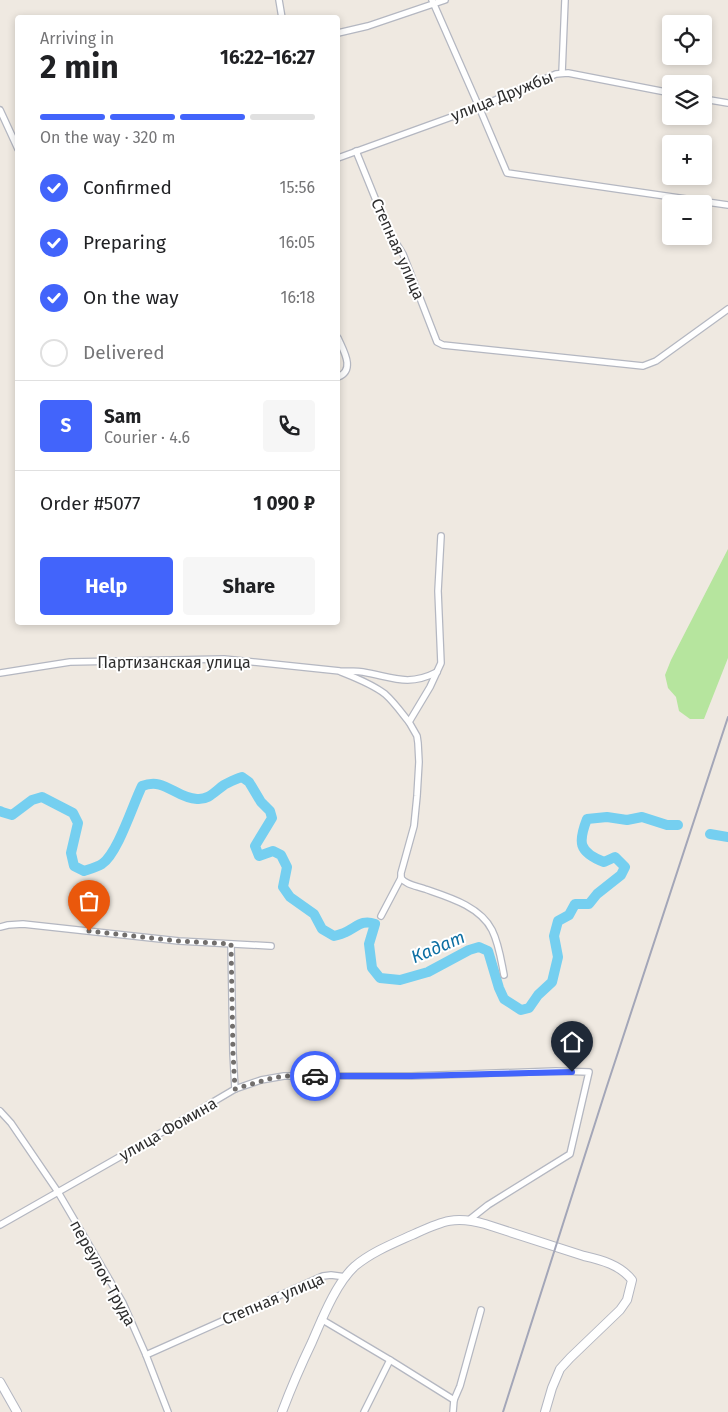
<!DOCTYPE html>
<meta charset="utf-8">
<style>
body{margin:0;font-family:"Fira Sans",sans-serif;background:#f6f6f6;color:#202124;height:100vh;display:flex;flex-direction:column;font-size:19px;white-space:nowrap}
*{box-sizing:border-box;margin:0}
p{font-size:16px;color:#757577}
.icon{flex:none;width:28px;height:28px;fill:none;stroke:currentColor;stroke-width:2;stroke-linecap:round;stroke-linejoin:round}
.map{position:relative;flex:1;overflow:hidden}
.details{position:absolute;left:15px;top:15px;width:325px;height:610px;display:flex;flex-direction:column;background:#fff;border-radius:5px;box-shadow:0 2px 8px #0003}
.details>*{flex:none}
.tools{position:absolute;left:662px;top:15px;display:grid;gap:10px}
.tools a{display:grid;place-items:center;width:50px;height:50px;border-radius:5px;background:#fff;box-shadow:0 2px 8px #0003;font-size:25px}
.pin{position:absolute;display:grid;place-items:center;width:42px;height:42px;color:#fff;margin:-51px -21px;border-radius:50% 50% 50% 0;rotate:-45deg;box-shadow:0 0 5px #0007}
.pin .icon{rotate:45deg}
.courier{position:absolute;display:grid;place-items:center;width:50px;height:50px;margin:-25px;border:4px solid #4264fb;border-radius:50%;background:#fff;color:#222;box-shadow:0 1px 6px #0007}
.overview em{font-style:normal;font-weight:700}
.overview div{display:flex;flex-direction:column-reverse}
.overview{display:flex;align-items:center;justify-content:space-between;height:85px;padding:0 25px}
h1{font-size:32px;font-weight:700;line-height:38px}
.bar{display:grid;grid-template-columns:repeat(4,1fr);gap:8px 5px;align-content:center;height:60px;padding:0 25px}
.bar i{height:6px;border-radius:4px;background:#e0e0e0}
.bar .on{background:#4264fb}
.bar p{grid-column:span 4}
.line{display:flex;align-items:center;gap:12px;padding:0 25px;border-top:1px solid #e0e0e0}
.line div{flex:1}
.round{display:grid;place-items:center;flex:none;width:52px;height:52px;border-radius:5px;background:#f6f6f6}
ol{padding:0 25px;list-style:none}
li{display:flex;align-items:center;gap:15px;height:55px}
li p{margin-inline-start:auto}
li .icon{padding:5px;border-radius:50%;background:#4264fb;color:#fff;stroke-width:4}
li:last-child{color:#757577}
li i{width:28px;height:28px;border:2px solid #e0e0e0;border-radius:50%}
.button{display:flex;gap:10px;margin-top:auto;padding:10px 25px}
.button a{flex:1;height:58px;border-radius:5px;background:#4264fb;color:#fff;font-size:20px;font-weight:700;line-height:58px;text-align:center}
.button a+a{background:#f6f6f6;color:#202124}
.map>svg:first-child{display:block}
.green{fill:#b6e59e}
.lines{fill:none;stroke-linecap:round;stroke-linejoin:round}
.river{stroke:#75cff0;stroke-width:10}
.street-casing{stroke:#b4b7c1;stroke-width:8}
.secondary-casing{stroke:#b4b7c1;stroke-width:10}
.street{stroke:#fff;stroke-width:5.5}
.secondary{stroke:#fff;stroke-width:8}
.rail{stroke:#a3a6b8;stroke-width:2}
.done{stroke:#726f6d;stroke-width:5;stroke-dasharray:0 9}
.route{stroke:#4264fb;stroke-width:6}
.labels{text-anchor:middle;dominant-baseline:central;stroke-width:4;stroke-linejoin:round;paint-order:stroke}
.street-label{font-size:16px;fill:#2e2e2e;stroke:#fff}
.water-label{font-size:18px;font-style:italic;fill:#0d6fa3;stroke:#fff}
</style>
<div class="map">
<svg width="728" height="1412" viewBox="0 0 728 1412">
<rect width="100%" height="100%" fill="#efe9e1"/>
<polygon class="green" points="728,549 728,658 704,719 690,719 679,711 676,697 668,688 665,675 671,660"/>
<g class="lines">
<g class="river">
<path d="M0 811 2 812 12 815 32 800 42 797 73 813 78 823 71 853 74 866 84 871C90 869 97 867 102 864 118 853 133 804 142 786 165 777 175 798 197 799 209 800 215 791 224 785 230 782 235 779 242 777L249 782 261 802 270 811 272 818 255 846 259 856 273 851 281 855 287 867 283 887 290 897 314 914 322 929 334 936C338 935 342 934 346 932 357 927 362 919 375 924L369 944 372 968 380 978 400 980 428 972 469 950 479 947 488 951 499 988 504 999 521 1010 529 1008 538 995 552 982 558 957 554 936 558 921 569 915 575 904H589L597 894 621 875 625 867 615 857 604 862C578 852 578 842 587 819L607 817 627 820 642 817 667 825H678"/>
<polyline points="710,834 728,837"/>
</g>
<g class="street-casing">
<g id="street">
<polyline points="279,0 282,18"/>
<polyline points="432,0 479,107 507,173 728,205"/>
<polyline points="338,33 368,26 445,0"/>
<polyline points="562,73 565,0"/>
<polyline points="704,99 728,103"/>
<polyline points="0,110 18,149"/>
<polyline points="356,151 388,230 403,254 437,342 443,345 643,366 656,361 728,309"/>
<polyline points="338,158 479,107 556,74 568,73 671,93"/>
<path d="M338 338C343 350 356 370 338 377"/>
<path d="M441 536 438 591 441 663 430 687 409 722 417 736 418 743 419 762 417 796 414 826 401 873V878C406 885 417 886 425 889 448 897 480 906 492 930 499 944 501 960 504 975"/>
<path d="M341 672C356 678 372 684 385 694 394 702 401 712 409 722"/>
<path d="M0 673 70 662 224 659 340 671C348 671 355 671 363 672 392 677 408 687 437 672"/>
<polyline points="381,916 401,878"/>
<polyline points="0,927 8,925 23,924 179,941 271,946"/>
<polyline points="231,944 233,1053 235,1089"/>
<polyline points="0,1111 11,1123 58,1192 123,1303 146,1355"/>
<polyline points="0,1225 130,1151 235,1089 261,1080 284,1076 411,1076 556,1071 589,1072 570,1154 488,1205 469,1220"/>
<polyline points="321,1319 390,1360 454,1400"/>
<polyline points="168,1412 146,1355 323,1276 331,1275 346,1277"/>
<polyline points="364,1412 390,1360"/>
<polyline points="453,1412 454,1400 460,1386 481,1310"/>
</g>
</g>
<g class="secondary-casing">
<g id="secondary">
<polyline points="0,1382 17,1412"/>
<path d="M282 1412C291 1388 301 1365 312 1342 322 1319 336 1283 355 1266 372 1252 392 1244 412 1235 441 1222 453 1215 485 1224L584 1256C602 1260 620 1265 632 1280L627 1300 620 1310 570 1358 560 1369 552 1388 545 1412"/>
</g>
</g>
<use href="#street" class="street"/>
<use href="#secondary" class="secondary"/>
<polyline class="rail" points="503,1412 606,1089 728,717"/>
</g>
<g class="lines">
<polyline class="done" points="89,931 179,941 231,944 233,1053 235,1089 272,1078 284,1076 315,1076"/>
<polyline class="route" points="315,1076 412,1076 572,1072"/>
</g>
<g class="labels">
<g class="street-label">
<text transform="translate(502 96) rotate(-22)">улица Дружбы</text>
<text transform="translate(398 249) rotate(66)">Степная улица</text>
<text x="174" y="662">Партизанская улица</text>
<text transform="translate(168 1129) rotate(-30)">улица Фомина</text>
<text transform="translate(103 1273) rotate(61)">переулок Труда</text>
<text transform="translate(273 1299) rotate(-23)">Степная улица</text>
</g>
<g class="water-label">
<text transform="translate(438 947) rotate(-23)">Кадат</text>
</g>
</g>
</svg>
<div class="tools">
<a><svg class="icon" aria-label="locate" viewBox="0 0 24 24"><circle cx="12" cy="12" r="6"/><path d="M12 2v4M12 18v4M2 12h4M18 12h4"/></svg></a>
<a><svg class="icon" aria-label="layers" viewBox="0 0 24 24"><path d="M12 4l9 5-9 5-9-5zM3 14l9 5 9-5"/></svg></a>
<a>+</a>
<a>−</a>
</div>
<div class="pin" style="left:89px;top:931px;background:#ea580c"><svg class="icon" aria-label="bag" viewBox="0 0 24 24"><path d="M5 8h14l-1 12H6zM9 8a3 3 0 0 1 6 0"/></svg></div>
<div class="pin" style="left:572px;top:1072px;background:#1f2937"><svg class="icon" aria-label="home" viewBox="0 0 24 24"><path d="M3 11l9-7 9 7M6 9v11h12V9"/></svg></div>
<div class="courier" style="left:315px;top:1076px"><svg class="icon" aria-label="car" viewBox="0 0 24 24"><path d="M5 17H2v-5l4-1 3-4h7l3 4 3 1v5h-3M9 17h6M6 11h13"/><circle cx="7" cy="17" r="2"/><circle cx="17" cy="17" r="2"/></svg></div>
<section class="details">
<div class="overview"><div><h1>2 min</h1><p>Arriving in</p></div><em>16:22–16:27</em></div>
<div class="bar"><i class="on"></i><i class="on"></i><i class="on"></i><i></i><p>On the way · 320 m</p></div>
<ol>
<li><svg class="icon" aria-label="check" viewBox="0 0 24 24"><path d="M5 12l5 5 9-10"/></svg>Confirmed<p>15:56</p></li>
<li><svg class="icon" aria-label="check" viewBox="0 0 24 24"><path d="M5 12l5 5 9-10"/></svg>Preparing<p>16:05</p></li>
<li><svg class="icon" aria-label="check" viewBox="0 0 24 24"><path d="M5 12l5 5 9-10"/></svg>On the way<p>16:18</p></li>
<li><i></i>Delivered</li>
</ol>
<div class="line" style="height:90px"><b class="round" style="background:#4264fb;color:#fff">S</b><div><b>Sam</b><p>Courier · 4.6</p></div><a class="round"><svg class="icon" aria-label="phone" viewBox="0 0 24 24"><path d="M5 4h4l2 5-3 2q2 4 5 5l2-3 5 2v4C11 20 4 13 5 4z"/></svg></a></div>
<div class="line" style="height:65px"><div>Order #5077</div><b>1 090 ₽</b></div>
<div class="button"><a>Help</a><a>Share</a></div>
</section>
</div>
